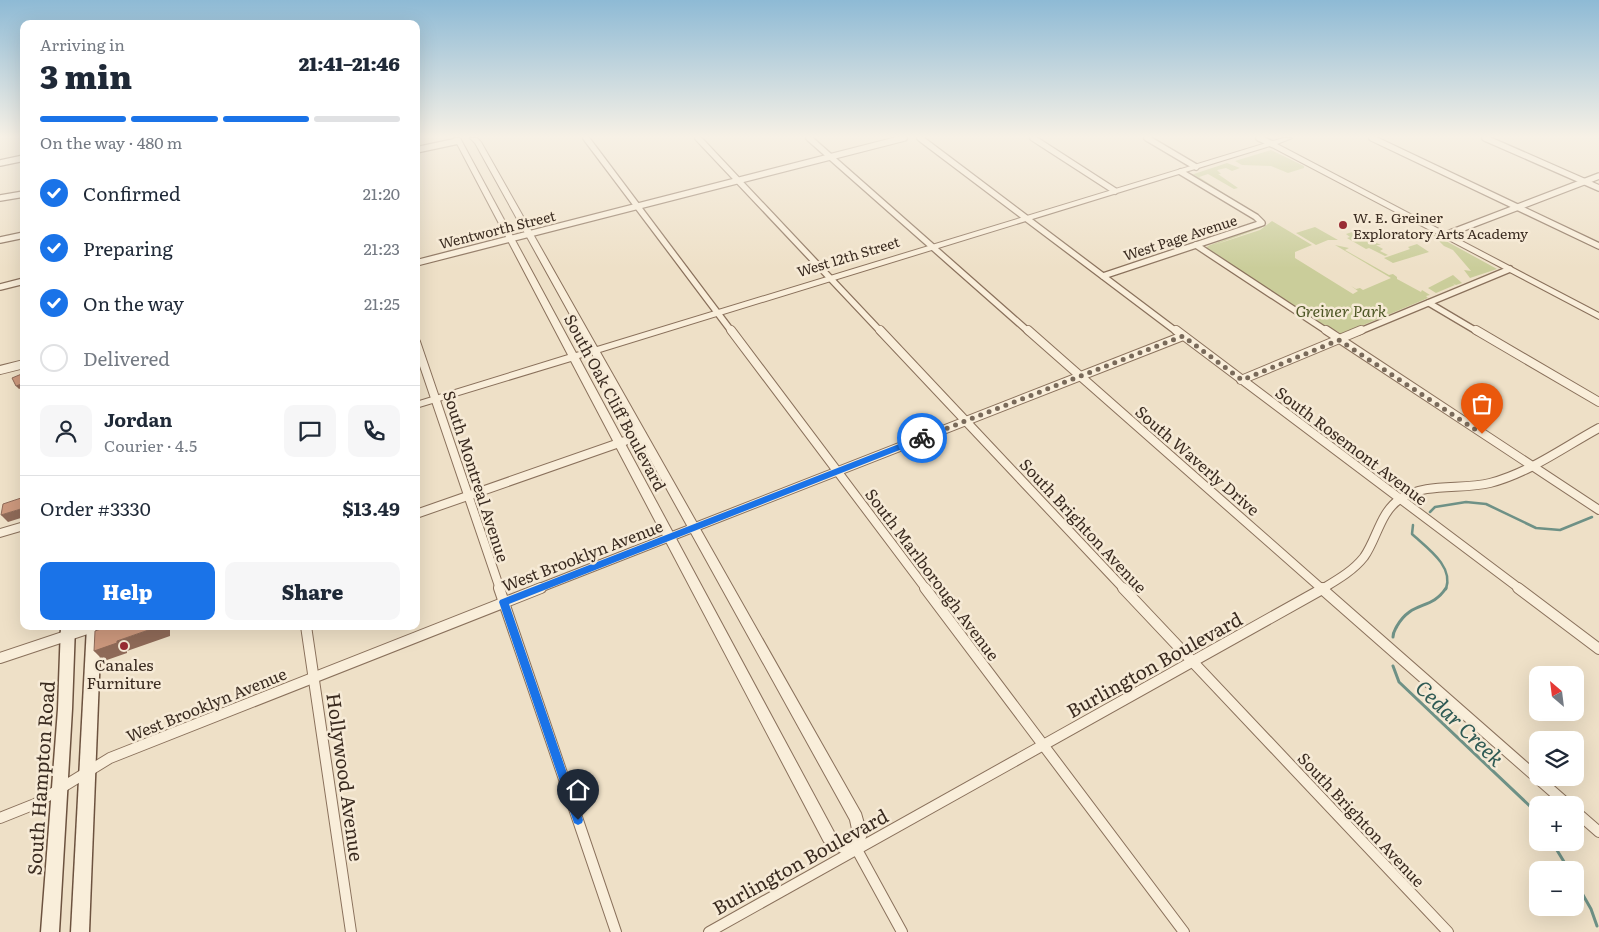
<!DOCTYPE html>
<meta charset="utf-8">
<style>
body{margin:0;font-family:Literata,serif;background:#f6f6f7;color:#1f2937;height:100vh;display:flex;flex-direction:column;font-size:19px;white-space:nowrap}
*{box-sizing:border-box;margin:0}
p{font-size:16px;color:#747a83}
.icon{flex:none;width:28px;height:28px;fill:none;stroke:currentColor;stroke-width:2;stroke-linecap:round;stroke-linejoin:round}
.map{position:relative;flex:1;overflow:hidden}
.details{position:absolute;left:20px;top:20px;width:400px;height:610px;display:flex;flex-direction:column;background:#fff;border-radius:10px;box-shadow:0 5px 20px #0002}
.details>*{flex:none}
.needle{width:32px;rotate:332deg}
.tools{position:absolute;left:1529px;top:666px;display:grid;gap:10px}
.tools a{display:grid;place-items:center;width:55px;height:55px;border-radius:10px;background:#fff;box-shadow:0 5px 20px #0002;font-size:25px}
.pin{position:absolute;display:grid;place-items:center;width:42px;height:42px;color:#fff;margin:-51px -21px;border-radius:50% 50% 50% 0;rotate:-45deg;box-shadow:0 0 5px #0007}
.pin .icon{rotate:45deg}
.courier{position:absolute;display:grid;place-items:center;width:50px;height:50px;margin:-25px;border:4px solid #1a73e8;border-radius:50%;background:#fff;color:#222;box-shadow:0 1px 6px #0007}
.head em{font-style:normal;font-weight:800}
.head div{display:flex;flex-direction:column-reverse}
.head{display:flex;align-items:center;justify-content:space-between;height:85px;padding:0 20px}
h1{font-size:32px;font-weight:800;line-height:38px}
.bar{display:grid;grid-template-columns:repeat(4,1fr);gap:8px 5px;align-content:center;height:60px;padding:0 20px}
.bar i{height:6px;border-radius:4px;background:#e0e1e3}
.bar .active{background:#1a73e8}
.bar p{grid-column:span 4}
.line{display:flex;align-items:center;gap:12px;padding:0 20px;border-top:1px solid #e0e1e3}
.line div{flex:1}
.round{display:grid;place-items:center;flex:none;width:52px;height:52px;border-radius:10px;background:#f6f6f7}
ol{padding:0 20px;list-style:none}
li{display:flex;align-items:center;gap:15px;height:55px}
li p{margin-inline-start:auto}
li .icon{padding:5px;border-radius:50%;background:#1a73e8;color:#fff;stroke-width:4}
li:last-child{color:#747a83}
li i{width:28px;height:28px;border:2px solid #e0e1e3;border-radius:50%}
.button{display:flex;gap:10px;margin-top:auto;padding:10px 20px}
.button a{flex:1;height:58px;border-radius:10px;background:#1a73e8;color:#fff;font-size:20px;font-weight:800;line-height:58px;text-align:center}
.button a+a{background:#f6f6f7;color:#1f2937}
.map>svg:first-child{display:block}
.green{fill:#cacd9a}
.lines{fill:none;stroke-linecap:round;stroke-linejoin:round}
.stream-far1{stroke:#6e9186;stroke-width:2.5}
.stream{stroke:#6e9186;stroke-width:3}
.minor-far2-casing{stroke:#8a715c;stroke-width:8}
.minor-far1-casing{stroke:#8a715c;stroke-width:10}
.minor-casing{stroke:#8a715c;stroke-width:12}
.tertiary-casing{stroke:#8a715c;stroke-width:2}
.secondary-casing{stroke:#6c523f;stroke-width:3}
.minor-far2{stroke:#f9eeda;stroke-width:5.5}
.minor-far1{stroke:#f9eeda;stroke-width:8}
.minor{stroke:#f9eeda;stroke-width:10}
.tertiary{fill:#f9eeda;fill-rule:evenodd}
.secondary{fill:#f9eeda;fill-rule:evenodd}
.shaded-wall{fill:#8f6a58}
.building{fill:#cc987d;stroke:#8f6a58}
.route{fill:#1a73e8}
.done{stroke:#796a5a;stroke-width:5;stroke-dasharray:0 9}
.poi-dot{fill:#992c34;stroke:#f6ead6;stroke-width:2}
.labels{text-anchor:middle;dominant-baseline:central;stroke-width:5;stroke-linejoin:round;paint-order:stroke}
.far-poi-label{font-size:14px;fill:#3a2b20;stroke:#f6ead6;text-anchor:start}
.far-street-label{font-size:14px;fill:#3a2b20;stroke:#f6ead6}
.park-label{font-size:16px;font-style:italic;fill:#4e5726;stroke:#f6ead6}
.street-label{font-size:16px;fill:#3a2b20;stroke:#f6ead6}
.poi-label{font-size:16px;fill:#3a2b20;stroke:#f6ead6}
.near-street-label{font-size:19px;fill:#3a2b20;stroke:#f6ead6}
.near-water-label{font-size:21px;font-style:italic;fill:#2f5a54;stroke:#f6ead6}
</style>
<div class="map">
<svg width="1599" height="932" viewBox="0 0 1599 932">
<rect width="100%" height="100%" fill="#eee0c7"/>
<g class="green">
<polygon points="1271,150 1304,166 1304,168 1288,173 1271,166 1242,165 1235,161"/>
<polygon points="1227,163 1240,168 1232,171 1226,168 1217,170 1221,174 1218,174 1238,188 1234,189 1208,174 1199,177 1225,194 1191,175"/>
<polygon points="1272,221 1312,245 1295,252 1295,258 1353,294 1358,291 1351,286 1356,289 1360,288 1363,290 1391,278 1335,245 1349,248 1345,250 1389,275 1393,274 1397,277 1397,279 1421,292 1422,290 1430,295 1426,296 1428,298 1342,334 1335,330 1337,332 1335,333 1205,248 1209,246 1205,247 1264,225 1261,228 1214,245 1260,230"/>
<polygon points="1315,227 1338,240 1328,240 1316,245 1296,233"/>
<polygon points="1352,232 1381,245 1376,245 1383,249 1380,251 1388,255 1385,256 1369,248 1366,249 1347,238 1350,237 1346,234"/>
<polygon points="1433,235 1435,235 1497,269 1470,278 1464,270 1471,271 1453,250 1444,246"/>
<polygon points="1417,244 1429,252 1393,263 1384,258 1410,249 1408,247"/>
<polygon points="1453,275 1462,283 1456,285 1452,283 1455,285 1436,293 1428,288"/>
</g>
<g class="lines">
<g class="stream-far1">
<polyline points="1430,512 1435,507 1466,502 1486,504 1536,528 1560,530 1592,517"/>
<path d="M1413 525 1412 534C1427 548 1454 566 1446 589"/>
</g>
<g class="stream">
<path d="M1393 637C1393 632 1395 630 1397 626 1412 600 1431 611 1446 588"/>
<polyline points="1393,666 1399,682 1534,810 1538,817"/>
<polyline points="1552,842 1569,870"/>
<polyline points="1575,881 1591,909 1597,926"/>
</g>
<g class="minor-far2-casing">
<g id="minor-far2">
<polyline points="586,138 732,332"/>
<polyline points="698,138 881,332"/>
<polyline points="809,138 1029,332"/>
<polyline points="920,138 1177,332"/>
<polyline points="1033,138 1115,191"/>
<polyline points="1147,138 1196,167"/>
<polyline points="1259,138 1272,144"/>
<polyline points="1372,138 1599,246"/>
<polyline points="1485,138 1599,188"/>
<polyline points="416,150 458,141"/>
<polyline points="0,163 24,158"/>
<polyline points="0,198 24,194"/>
<polyline points="1445,235 1599,176"/>
<polyline points="0,240 24,235"/>
<polyline points="1196,245 1328,332"/>
<polyline points="416,263 904,138"/>
<polyline points="1103,276 1262,223 1256,217 1181,172"/>
<polyline points="0,287 24,281"/>
<polyline points="1429,303 1478,332"/>
<polyline points="1358,332 1510,269"/>
</g>
</g>
<g class="minor-far1-casing">
<g id="minor-far1">
<polyline points="731,330 926,589"/>
<polyline points="880,330 1124,589"/>
<polyline points="1028,330 1322,589"/>
<polyline points="1176,330 1520,589"/>
<polyline points="1326,330 1599,510"/>
<polyline points="1476,330 1599,402"/>
<polyline points="416,342 500,589"/>
<polyline points="0,370 24,364"/>
<polyline points="1241,380 1361,330"/>
<polyline points="416,514 642,435"/>
<polyline points="537,589 1183,336"/>
<path d="M1322 589C1337 580 1353 571 1364 557 1377 539 1380 512 1400 499 1426 482 1461 490 1490 483 1529 473 1564 447 1599 428"/>
</g>
</g>
<g class="minor-casing">
<g id="minor">
<polyline points="499,588 616,932"/>
<polyline points="925,588 1184,932"/>
<polyline points="1123,588 1448,932"/>
<polyline points="1321,588 1568,805"/>
<polyline points="1518,588 1599,649"/>
<polyline points="306,626 351,932"/>
<polyline points="0,658 96,626"/>
<polyline points="1575,811 1599,832"/>
<polyline points="0,818 35,804 110,758 541,588"/>
<polyline points="856,848 902,932"/>
<polyline points="709,932 1324,588"/>
</g>
</g>
<g class="tertiary-casing">
<g id="tertiary">
<path d="M454 138H460L576 353 589 349 475 143 470 138H477L481 142 597 347 1283 138H1292L1277 144 1599 313V319L1270 146 600 352 861 813 867 834 861 853C847 859 835 850 824 842L571 361 416 408V402L568 355ZM592 354 850 820 853 834 851 841 845 840 834 832 579 358Z"/>
<polygon points="24,522 24,530 0,537 0,529"/>
</g>
</g>
<g class="secondary-casing">
<g id="secondary">
<polygon points="61,626 75,626 72,709 59,932 41,932 58,709"/>
<polygon points="87,626 101,626 89,932 71,932"/>
</g>
</g>
<use href="#minor-far2" class="minor-far2"/>
<use href="#minor-far1" class="minor-far1"/>
<use href="#minor" class="minor"/>
<use href="#tertiary" class="tertiary"/>
<use href="#secondary" class="secondary"/>
</g>
<g class="shaded-wall">
<polygon points="24,383 24,387 19,389 16,386"/>
<polygon points="24,508 24,517 8,522 1,515"/>
<polygon points="160,626 170,626 170,636 127,651 127,653 104,661 94,651 117,641"/>
</g>
<g class="building">
<polygon points="24,373 24,383 16,386 12,378"/>
<polygon points="24,497 24,508 1,515 3,504"/>
<polygon points="109,626 160,626 117,641 117,643 94,651 95,631"/>
</g>
<linearGradient id="sky" x2="0" y2="1"><stop stop-color="#8ebad5"/><stop offset="0.51" stop-color="#f7f1e6"/><stop offset="1" stop-color="#f7f1e6" stop-opacity="0"/></linearGradient>
<rect width="1599" height="268" fill="url(#sky)"/>
<polygon class="route" points="922,435 925,436 925,440 509,604 583,820 582,823 578,825 574,823 499,602 500,600"/>
<g class="lines">
<polyline class="done" points="922,438 1183,336 1242,380 1339,340 1482,434"/>
</g>
<g class="poi-dot">
<circle cx="1343" cy="225" r="5"/>
<circle cx="124" cy="646" r="5"/>
</g>
<g class="labels">
<g class="far-poi-label">
<text x="1353" y="217">W. E. Greiner<tspan x="1353" dy="16">Exploratory Arts Academy</tspan></text>
</g>
<g class="far-street-label">
<text transform="translate(497 229) rotate(-14)">Wentworth Street</text>
<text transform="translate(1180 237) rotate(-18)">West Page Avenue</text>
<text transform="translate(848 256) rotate(-17)">West 12th Street</text>
</g>
<g class="park-label">
<text x="1341" y="310">Greiner Park</text>
</g>
<g class="street-label">
<text transform="translate(616 402) rotate(62)">South Oak Cliff Boulevard</text>
<text transform="translate(1352 445) rotate(37)">South Rosemont Avenue</text>
<text transform="translate(1198 460) rotate(41)">South Waverly Drive</text>
<text transform="translate(477 476) rotate(72)">South Montreal Avenue</text>
<text transform="translate(1084 525) rotate(47)">South Brighton Avenue</text>
<text transform="translate(582 555) rotate(-21)">West Brooklyn Avenue</text>
<text transform="translate(933 574) rotate(53)">South Marlborough Avenue</text>
<text transform="translate(206 704) rotate(-22)">West Brooklyn Avenue</text>
<text transform="translate(1362 819) rotate(47)">South Brighton Avenue</text>
</g>
<g class="poi-label">
<text x="124" y="664">Canales<tspan x="124" dy="18">Furniture</tspan></text>
</g>
<g class="near-street-label">
<text transform="translate(1154 664) rotate(-29)">Burlington Boulevard</text>
<text transform="translate(346 777) rotate(82)">Hollywood Avenue</text>
<text transform="translate(40 778) rotate(-86)">South Hampton Road</text>
<text transform="translate(800 861) rotate(-29)">Burlington Boulevard</text>
</g>
<g class="near-water-label">
<text transform="translate(1461 722) rotate(44)">Cedar Creek</text>
</g>
</g>
</svg>
<div class="tools">
<a><svg class="needle" viewBox="-14 -14 28 28"><path d="M0-13l5 13h-10z" fill="#e53935"/><path d="M0 13l5-13h-10z" fill="#747a83"/></svg></a>
<a><svg class="icon" aria-label="layers" viewBox="0 0 24 24"><path d="M12 4l9 5-9 5-9-5zM3 14l9 5 9-5"/></svg></a>
<a>+</a>
<a>−</a>
</div>
<div class="pin" style="left:1482px;top:434px;background:#ea580c"><svg class="icon" aria-label="bag" viewBox="0 0 24 24"><path d="M5 8h14l-1 12H6zM9 8a3 3 0 0 1 6 0"/></svg></div>
<div class="pin" style="left:578px;top:820px;background:#1f2937"><svg class="icon" aria-label="home" viewBox="0 0 24 24"><path d="M3 11l9-7 9 7M6 9v11h12V9"/></svg></div>
<div class="courier" style="left:922px;top:438px"><svg class="icon" aria-label="bike" viewBox="0 0 24 24"><circle cx="6" cy="16" r="4"/><circle cx="18" cy="16" r="4"/><path d="M6 16l4-8h5l3 8M10 8l3 8H6M13 5h3"/></svg></div>
<section class="details">
<div class="head"><div><h1>3 min</h1><p>Arriving in</p></div><em>21:41–21:46</em></div>
<div class="bar"><i class="active"></i><i class="active"></i><i class="active"></i><i></i><p>On the way · 480 m</p></div>
<ol>
<li><svg class="icon" aria-label="check" viewBox="0 0 24 24"><path d="M5 12l5 5 9-10"/></svg>Confirmed<p>21:20</p></li>
<li><svg class="icon" aria-label="check" viewBox="0 0 24 24"><path d="M5 12l5 5 9-10"/></svg>Preparing<p>21:23</p></li>
<li><svg class="icon" aria-label="check" viewBox="0 0 24 24"><path d="M5 12l5 5 9-10"/></svg>On the way<p>21:25</p></li>
<li><i></i>Delivered</li>
</ol>
<div class="line" style="height:90px"><a class="round"><svg class="icon" aria-label="person" viewBox="0 0 24 24"><circle cx="12" cy="8" r="4"/><path d="M4 21q1-7 8-7t8 7"/></svg></a><div><b>Jordan</b><p>Courier · 4.5</p></div><a class="round"><svg class="icon" aria-label="chat" viewBox="0 0 24 24"><path d="M4 5h16v11H9l-5 4z"/></svg></a><a class="round"><svg class="icon" aria-label="phone" viewBox="0 0 24 24"><path d="M5 4h4l2 5-3 2q2 4 5 5l2-3 5 2v4C11 20 4 13 5 4z"/></svg></a></div>
<div class="line" style="height:65px"><div>Order #3330</div><b>$13.49</b></div>
<div class="button"><a>Help</a><a>Share</a></div>
</section>
</div>
